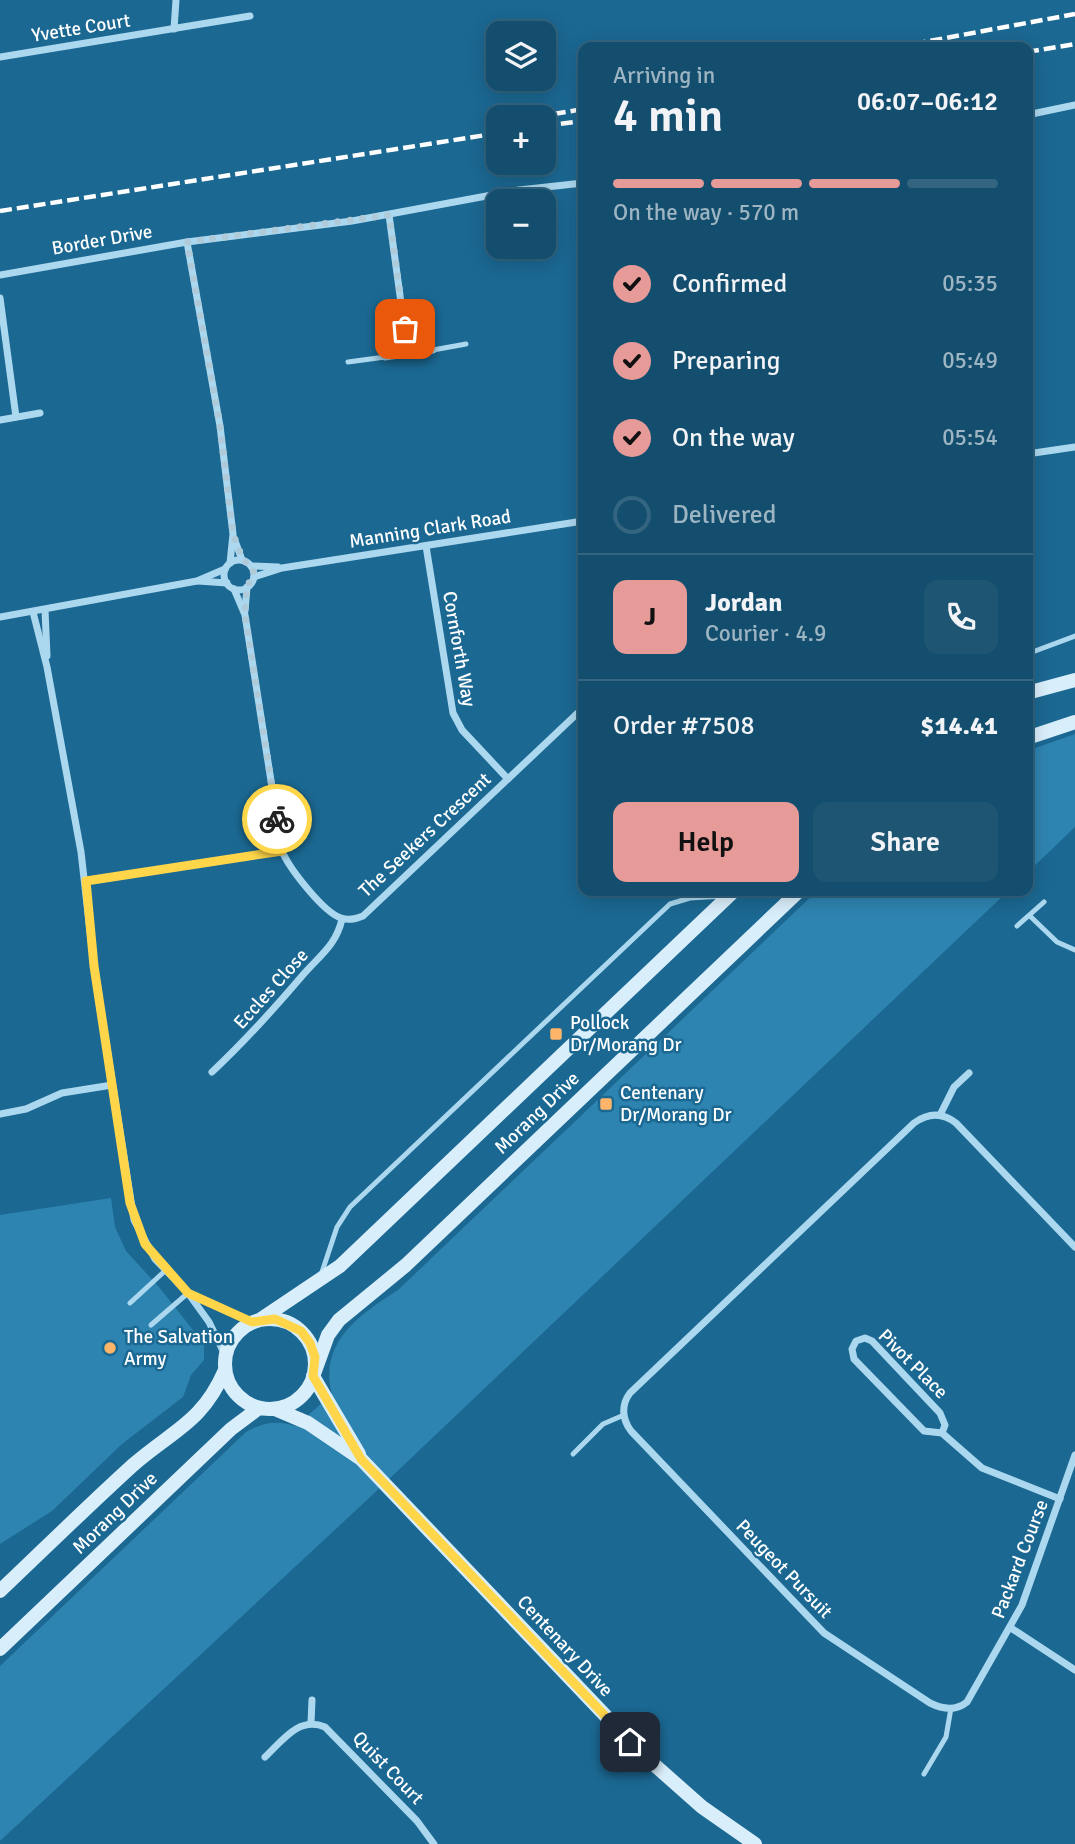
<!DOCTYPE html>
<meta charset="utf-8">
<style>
body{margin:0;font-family:Signika,sans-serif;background:#1d5573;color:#f1f3f6;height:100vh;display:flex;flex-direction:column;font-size:26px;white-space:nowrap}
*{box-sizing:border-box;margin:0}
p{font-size:23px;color:#9db4c2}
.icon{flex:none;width:38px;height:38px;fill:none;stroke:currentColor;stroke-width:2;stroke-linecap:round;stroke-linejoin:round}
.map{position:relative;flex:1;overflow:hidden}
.sheet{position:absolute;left:578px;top:42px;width:455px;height:854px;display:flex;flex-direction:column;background:#144e6e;border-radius:14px;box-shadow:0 4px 18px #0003,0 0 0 2px #336581}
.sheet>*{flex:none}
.fabs{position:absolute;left:486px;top:21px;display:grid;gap:14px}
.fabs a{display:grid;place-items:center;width:70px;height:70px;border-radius:14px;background:#144e6e;box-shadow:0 4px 18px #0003,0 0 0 2px #336581;font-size:35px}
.pin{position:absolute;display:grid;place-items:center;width:60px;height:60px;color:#fff;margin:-30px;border-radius:14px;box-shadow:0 4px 10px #0006}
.courier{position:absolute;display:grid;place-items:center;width:70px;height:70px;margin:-35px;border:5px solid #ffd54a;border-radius:50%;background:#fff;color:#222;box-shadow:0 2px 9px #0007}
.head em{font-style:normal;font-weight:600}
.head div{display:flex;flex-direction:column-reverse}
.head{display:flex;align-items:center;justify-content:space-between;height:119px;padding:0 35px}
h1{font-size:46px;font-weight:600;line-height:52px}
.bar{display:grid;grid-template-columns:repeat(4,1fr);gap:10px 7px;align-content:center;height:84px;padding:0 35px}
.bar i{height:9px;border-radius:5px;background:#336581}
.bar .selected{background:#e69b98}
.bar p{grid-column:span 4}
.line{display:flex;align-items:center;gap:18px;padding:0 35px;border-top:2px solid #336581}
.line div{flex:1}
.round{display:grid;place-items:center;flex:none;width:74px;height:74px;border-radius:14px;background:#1d5573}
ol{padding:0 35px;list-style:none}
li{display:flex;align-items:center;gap:21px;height:77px}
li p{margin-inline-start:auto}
li .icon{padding:7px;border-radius:50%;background:#e69b98;color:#111;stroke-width:4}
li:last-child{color:#9db4c2}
li i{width:38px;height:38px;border:4px solid #336581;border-radius:50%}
.cta{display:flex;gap:14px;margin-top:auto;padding:14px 35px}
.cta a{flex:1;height:80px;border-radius:14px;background:#e69b98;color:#111;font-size:28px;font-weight:600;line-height:80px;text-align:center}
.cta a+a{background:#1d5573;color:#f1f3f6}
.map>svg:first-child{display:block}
.green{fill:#2e84b0}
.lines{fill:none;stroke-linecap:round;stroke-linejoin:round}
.lane{stroke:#acd8ef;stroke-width:5}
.street{stroke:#acd8ef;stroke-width:7}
.secondary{stroke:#d9eefb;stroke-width:14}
.rail{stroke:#fff;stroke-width:4.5;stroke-dasharray:12 5;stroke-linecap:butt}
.done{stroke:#afcad9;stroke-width:7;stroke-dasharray:0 12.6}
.route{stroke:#ffd54a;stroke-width:9}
.poi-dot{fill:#ffb569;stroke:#1b6892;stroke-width:2.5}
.labels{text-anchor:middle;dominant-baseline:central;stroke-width:5;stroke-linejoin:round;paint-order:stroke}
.street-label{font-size:19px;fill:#fff;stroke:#1b6892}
.poi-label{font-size:19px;fill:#fff;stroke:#1b6892;text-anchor:start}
</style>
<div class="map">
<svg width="1075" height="1844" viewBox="0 0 1075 1844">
<rect width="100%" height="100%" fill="#1b6892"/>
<g class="green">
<polygon points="1075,734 1075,827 1027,873 1027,751"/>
<path d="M817 891H1008L367 1500 0 1841V1666L246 1432C263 1422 276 1420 296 1426L332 1394C318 1343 360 1314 398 1290Z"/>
<polygon points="111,1198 115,1227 126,1251 159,1287 204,1344 204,1360 191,1375 183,1397 122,1444 52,1511 0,1544 0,1215"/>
</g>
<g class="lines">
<g class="lane">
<polyline points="433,350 466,344"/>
<polyline points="348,362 385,357"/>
<polyline points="1027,654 1075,636"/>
<polyline points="1031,917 1057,942 1075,950"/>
<polyline points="1017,926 1044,902"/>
<polyline points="321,1275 337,1227 350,1207 670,904 690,898 724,896"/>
<polyline points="130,1303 166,1270"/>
<polyline points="151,1325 188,1293"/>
<polyline points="573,1454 603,1424 624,1415"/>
<polyline points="924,1774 946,1737 951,1708"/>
</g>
<g class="street">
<polyline points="174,29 176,0"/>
<polyline points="0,57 250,16"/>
<polyline points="1027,115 1075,105"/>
<polyline points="389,215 408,354"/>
<polyline points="187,242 220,426 233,534 230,563"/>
<polyline points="0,275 187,242 352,221 519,190 583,183"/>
<polyline points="0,298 16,417"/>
<polyline points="1027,325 1028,325"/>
<polyline points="385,357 433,350"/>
<polyline points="0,420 40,413"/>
<polyline points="1027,454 1075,447"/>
<polyline points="234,538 242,560"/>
<polyline points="426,546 453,713 462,730 508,779"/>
<circle cx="239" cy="575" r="15"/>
<polyline points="251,566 278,567"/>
<polyline points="254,577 282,568 583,521"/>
<polyline points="198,581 227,583"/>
<path d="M234 589 245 615 282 851C289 868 323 912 341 918 349 921 356 919 363 916L583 708"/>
<polyline points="45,610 47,656"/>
<polyline points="245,611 247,587"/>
<polyline points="33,612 47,667 81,852 94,966 134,1220 155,1259 188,1293 209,1322 225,1355"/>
<polyline points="0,617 197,581 225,569"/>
<polyline points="86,881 282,851"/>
<path d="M212 1072C244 1042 273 1010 302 976 319 956 336 946 342 919"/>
<polyline points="0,1114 26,1109 62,1093 112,1085"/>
<polyline points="940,1115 954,1087 969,1073"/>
<path d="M1075 1247 956 1123C942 1112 928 1113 914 1123L630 1393C621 1405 622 1419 631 1431L824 1633 930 1703C942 1709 956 1711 967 1702L1022 1605 1075 1455"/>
<polyline points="191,1295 252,1322"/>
<polyline points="942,1433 945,1425 940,1413 872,1341 865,1338 856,1341 852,1349 854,1359 924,1431 942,1433 982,1468 1060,1499"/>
<polyline points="1011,1628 1075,1670"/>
<polyline points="311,1723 312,1700"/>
<path d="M265 1757C283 1740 299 1716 325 1727L417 1821 434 1844"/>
</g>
<g class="secondary">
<polyline points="1027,693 1075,680"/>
<polyline points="1027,738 1075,722"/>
<circle cx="270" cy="1364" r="45"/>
<polyline points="261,1319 340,1266 734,891"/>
<polyline points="315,1371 328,1335 339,1320 406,1265 799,891"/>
<polyline points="313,1376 359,1454"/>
<polyline points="275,1409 308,1423 361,1459 641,1753 702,1807 755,1844"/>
<path d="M0 1591C44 1549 88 1506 133 1465 173 1430 202 1423 225 1370"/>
<polyline points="0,1649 231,1429 259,1408"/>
</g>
<g class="rail">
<polyline points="897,47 1075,14"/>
<polyline points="1027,52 1075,44"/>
<polyline points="537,117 583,109"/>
<polyline points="544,126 583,121"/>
<polyline points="0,211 499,133"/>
</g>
</g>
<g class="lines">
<polyline class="done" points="277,819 245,615 247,587 254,573 251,566 243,560 233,534 220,426 187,242 389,215 405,329"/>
<polyline class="route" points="277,819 282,851 86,881 94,966 130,1203 145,1244 188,1293 252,1322 275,1319 301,1331 310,1343 315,1357 313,1376 361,1459 630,1742"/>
</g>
<g class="poi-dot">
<rect x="549" y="1027" width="14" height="14" rx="3.5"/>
<rect x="599" y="1097" width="14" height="14" rx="3.5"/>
<circle cx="110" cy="1348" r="7"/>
</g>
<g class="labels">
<g class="street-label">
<text transform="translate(81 28) rotate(-9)">Yvette Court</text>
<text transform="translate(102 240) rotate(-10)">Border Drive</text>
<text transform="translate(430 529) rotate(-9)">Manning Clark Road</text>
<text transform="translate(459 649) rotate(80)">Cornforth Way</text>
<text transform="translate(425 835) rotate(-43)">The Seekers Crescent</text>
<text transform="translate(271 989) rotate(-48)">Eccles Close</text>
<text transform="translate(537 1113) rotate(-44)">Morang Drive</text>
<text transform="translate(913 1364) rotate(45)">Pivot Place</text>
<text transform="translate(115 1513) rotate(-44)">Morang Drive</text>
<text transform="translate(1020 1559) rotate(-69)">Packard Course</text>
<text transform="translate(784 1569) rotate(46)">Peugeot Pursuit</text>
<text transform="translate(565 1646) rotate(47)">Centenary Drive</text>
<text transform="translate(388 1768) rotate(46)">Quist Court</text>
</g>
<g class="poi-label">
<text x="570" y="1023">Pollock<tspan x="570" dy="22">Dr/Morang Dr</tspan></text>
<text x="620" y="1093">Centenary<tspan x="620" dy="22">Dr/Morang Dr</tspan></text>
<text x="124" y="1337">The Salvation<tspan x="124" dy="22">Army</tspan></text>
</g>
</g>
</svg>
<div class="fabs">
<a><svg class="icon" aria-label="layers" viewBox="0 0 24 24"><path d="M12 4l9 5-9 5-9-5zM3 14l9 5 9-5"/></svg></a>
<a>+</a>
<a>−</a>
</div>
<div class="pin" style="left:405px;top:329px;background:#ea580c"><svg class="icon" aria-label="bag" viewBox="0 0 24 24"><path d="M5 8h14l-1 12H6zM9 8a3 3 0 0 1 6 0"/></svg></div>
<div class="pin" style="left:630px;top:1742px;background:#1f2937"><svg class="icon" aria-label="home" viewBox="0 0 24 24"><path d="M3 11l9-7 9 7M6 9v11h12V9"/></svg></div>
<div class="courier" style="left:277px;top:819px"><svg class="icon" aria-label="bike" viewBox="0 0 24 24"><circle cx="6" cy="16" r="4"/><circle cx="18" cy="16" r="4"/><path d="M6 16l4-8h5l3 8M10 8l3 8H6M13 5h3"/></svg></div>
<section class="sheet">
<div class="head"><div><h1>4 min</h1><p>Arriving in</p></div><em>06:07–06:12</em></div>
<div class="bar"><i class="selected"></i><i class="selected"></i><i class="selected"></i><i></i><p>On the way · 570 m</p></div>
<ol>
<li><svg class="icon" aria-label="check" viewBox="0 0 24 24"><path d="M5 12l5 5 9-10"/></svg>Confirmed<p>05:35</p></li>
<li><svg class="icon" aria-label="check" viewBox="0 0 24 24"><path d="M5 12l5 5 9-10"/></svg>Preparing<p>05:49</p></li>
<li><svg class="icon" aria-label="check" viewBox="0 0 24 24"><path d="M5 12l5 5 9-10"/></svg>On the way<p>05:54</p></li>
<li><i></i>Delivered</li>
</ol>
<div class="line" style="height:126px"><b class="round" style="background:#e69b98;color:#111">J</b><div><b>Jordan</b><p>Courier · 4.9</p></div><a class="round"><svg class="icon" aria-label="phone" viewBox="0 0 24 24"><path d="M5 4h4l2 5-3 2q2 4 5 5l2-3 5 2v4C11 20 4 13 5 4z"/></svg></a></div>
<div class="line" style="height:91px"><div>Order #7508</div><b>$14.41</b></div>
<div class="cta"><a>Help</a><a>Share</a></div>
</section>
</div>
